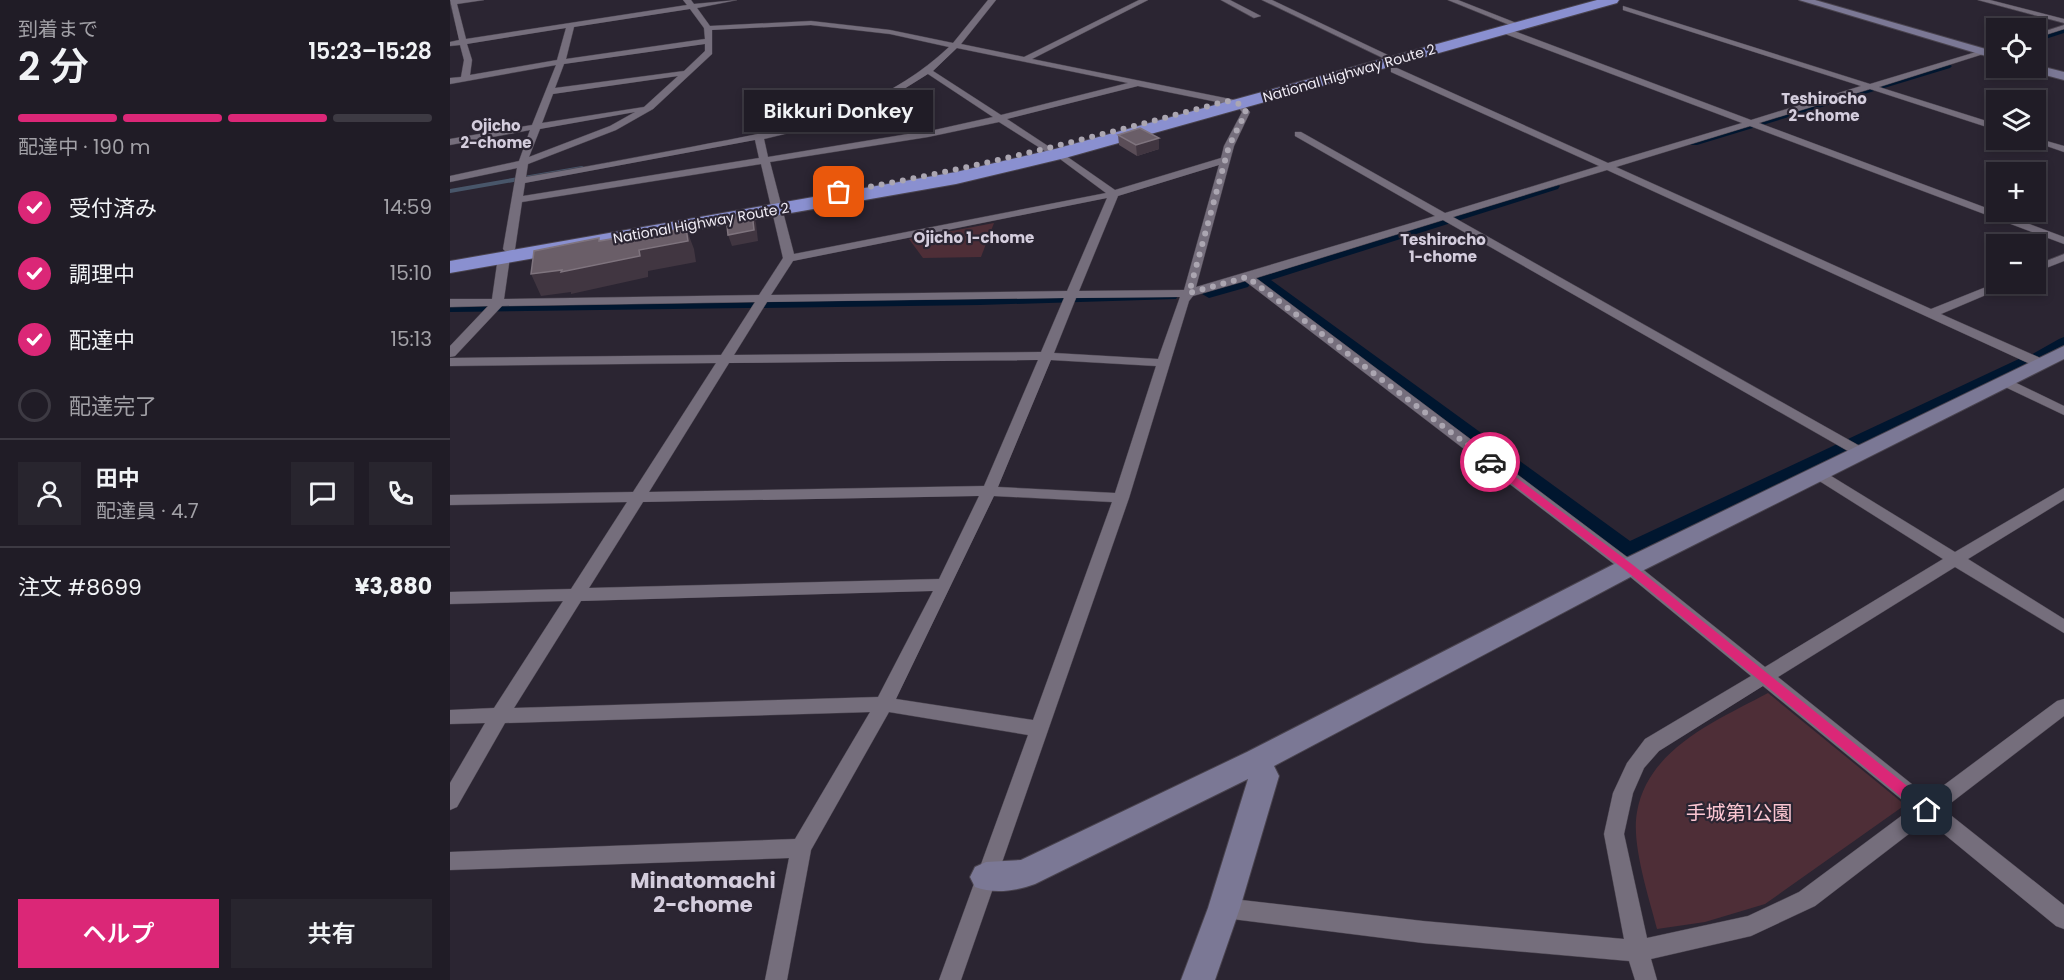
<!DOCTYPE html>
<html lang="ja">
<meta charset="utf-8">
<style>
body{margin:0;font-family:Poppins,"Noto Sans JP",sans-serif;background:#28252e;color:#f1f3f6;height:100vh;display:flex;flex-direction:column;font-size:22px;white-space:nowrap}
*{box-sizing:border-box;margin:0}
p{font-size:20px;color:#a2a1a7}
.icon{flex:none;width:33px;height:33px;fill:none;stroke:currentColor;stroke-width:2;stroke-linecap:round;stroke-linejoin:round}
.map{position:relative;flex:1;overflow:hidden}
.side{display:flex;flex-direction:column;background:#201c26;width:450px}
.side>*{flex:none}
.tools{position:absolute;left:1536px;top:18px;display:grid;gap:12px}
.tools a{display:grid;place-items:center;width:60px;height:60px;border-radius:0px;background:#201c26;box-shadow:0 3px 9px #0003,0 0 0 2px #3d3a43;font-size:30px}
.pin{position:absolute;display:grid;place-items:center;width:51px;height:51px;color:#fff;margin:-26px;border-radius:12px;box-shadow:0 3px 9px #0006}
.courier{position:absolute;display:grid;place-items:center;width:60px;height:60px;margin:-30px;border:4px solid #db2777;border-radius:50%;background:#fff;color:#222;box-shadow:0 2px 8px #0007}
.bubble{position:absolute;height:42px;border-radius:0px;background:#201c26;box-shadow:0 3px 9px #0003,0 0 0 2px #3d3a43;font-size:20px;font-weight:600;line-height:42px;text-align:center}
.headline em{font-style:normal;font-weight:600}
.headline div{display:flex;flex-direction:column-reverse}
.headline{display:flex;align-items:center;justify-content:space-between;height:102px;padding:0 18px}
h1{font-size:39px;font-weight:600;line-height:45px}
.bar{display:grid;grid-template-columns:repeat(4,1fr);gap:9px 6px;align-content:center;height:72px;padding:0 18px}
.bar i{height:8px;border-radius:4px;background:#3d3a43}
.bar .active{background:#db2777}
.bar p{grid-column:span 4}
.line{display:flex;align-items:center;gap:15px;padding:0 18px;border-top:2px solid #3d3a43}
.line div{flex:1}
.round{display:grid;place-items:center;flex:none;width:63px;height:63px;border-radius:0px;background:#28252e}
ol{padding:0 18px;list-style:none}
li{display:flex;align-items:center;gap:18px;height:66px}
li p{margin-inline-start:auto}
li .icon{padding:6px;border-radius:50%;background:#db2777;color:#fff;stroke-width:4}
li:last-child{color:#a2a1a7}
li i{width:33px;height:33px;border:3px solid #3d3a43;border-radius:50%}
.action{display:flex;gap:12px;margin-top:auto;padding:12px 18px}
.action a{flex:1;height:69px;border-radius:0px;background:#db2777;color:#fff;font-size:24px;font-weight:600;line-height:69px;text-align:center}
.action a+a{background:#28252e;color:#f1f3f6}
main{display:flex;flex:1;min-height:0}
.map>svg:first-child{display:block}
.green{fill:#4e2e37}
.lines{fill:none;stroke-linecap:round;stroke-linejoin:round}
.stream{stroke:#48566a;stroke-width:4}
.canal{fill:#00162f;fill-rule:evenodd}
.street-casing{stroke:#49434e;stroke-width:1}
.secondary-casing{stroke:#49434e;stroke-width:2}
.highway-casing{stroke:#49434e;stroke-width:2}
.street{fill:#756e7c;fill-rule:evenodd}
.secondary{fill:#7b7895;fill-rule:evenodd}
.highway{fill:#8a90d0;fill-rule:evenodd}
.wall{fill:#5a4d57}
.shaded-wall{fill:#413641}
.building{fill:#6a5e68;stroke:#7f747e;stroke-width:1.5}
.route{fill:#db2777}
.done{stroke:#aba6b1;stroke-width:6;stroke-dasharray:0 10.8}
.labels{text-anchor:middle;dominant-baseline:central;stroke-width:4.5;stroke-linejoin:round;paint-order:stroke}
.far-street-label{font-size:14px;fill:#f0ecf5;stroke:#2b2532}
.far-neighbourhood-label{font-size:15px;font-weight:bold;fill:#d4cddd;stroke:#2b2532}
.near-park-label{font-size:20px;fill:#fac5d1;stroke:#2b2532}
.near-neighbourhood-label{font-size:21px;font-weight:bold;fill:#d4cddd;stroke:#2b2532}
</style>
<main>
<section class="side">
<div class="headline"><div><h1>2 分</h1><p>到着まで</p></div><em>15:23–15:28</em></div>
<div class="bar"><i class="active"></i><i class="active"></i><i class="active"></i><i></i><p>配達中 · 190 m</p></div>
<ol>
<li><svg class="icon" aria-label="check" viewBox="0 0 24 24"><path d="M5 12l5 5 9-10"/></svg>受付済み<p>14:59</p></li>
<li><svg class="icon" aria-label="check" viewBox="0 0 24 24"><path d="M5 12l5 5 9-10"/></svg>調理中<p>15:10</p></li>
<li><svg class="icon" aria-label="check" viewBox="0 0 24 24"><path d="M5 12l5 5 9-10"/></svg>配達中<p>15:13</p></li>
<li><i></i>配達完了</li>
</ol>
<div class="line" style="height:108px"><a class="round"><svg class="icon" aria-label="person" viewBox="0 0 24 24"><circle cx="12" cy="8" r="4"/><path d="M4 21q1-7 8-7t8 7"/></svg></a><div><b>田中</b><p>配達員 · 4.7</p></div><a class="round"><svg class="icon" aria-label="chat" viewBox="0 0 24 24"><path d="M4 5h16v11H9l-5 4z"/></svg></a><a class="round"><svg class="icon" aria-label="phone" viewBox="0 0 24 24"><path d="M5 4h4l2 5-3 2q2 4 5 5l2-3 5 2v4C11 20 4 13 5 4z"/></svg></a></div>
<div class="line" style="height:78px"><div>注文 #8699</div><b>¥3,880</b></div>
<div class="action"><a>ヘルプ</a><a>共有</a></div>
</section>
<div class="map">
<svg width="1614" height="980" viewBox="0 0 1614 980">
<rect width="100%" height="100%" fill="#2b2532"/>
<g class="green">
<polygon points="544,223 531,257 473,258 459,239"/>
<path d="M1318 693 1455 805 1315 904 1255 922 1207 929C1199 897 1181 844 1187 812 1198 748 1268 720 1318 693Z"/>
</g>
<g class="lines">
<polyline class="stream" points="0,191 132,168"/>
<g class="canal">
<polygon points="1614,27 1614,33 1586,42 1586,36"/>
<polygon points="1497,63 1502,66 1500,68 1247,145 1239,145 1237,143"/>
<polygon points="1104,182 1110,186 1108,189 821,280 1180,541 1573,357 1579,356 1609,339 1614,337 1614,348 1186,555 1179,557 1172,555 803,279 805,276"/>
<polygon points="793,280 800,284 798,287 759,298 752,294 754,291"/>
<polygon points="721,292 728,296 726,299 530,305 0,312 0,304 530,297"/>
</g>
<g class="street-casing">
<g id="street">
<path d="M0 0H34L7 4 16 39 237 5 233 0H241L244 4 287 0 247 8 260 26 361 21 440 30 503 43 538 0H546L511 44 574 57 689 0H698L582 59 790 101 800 112 784 146 746 287 985 216 845 136V132H851L995 213 1149 166 941 72V68H947L1158 163 1292 123 1050 32V28H1056L1301 120 1411 86 1173 10V6L1420 84 1546 46V50L1429 87 1546 124V130L1420 89 1309 123 1614 237V244L1300 126 1166 167 1481 309 1546 283 1558 284 1557 286 1491 314 1597 361 1598 364 1597 367H1587L1157 170 1003 217 1415 449 1417 452 1415 455H1405L993 220 806 278 1185 563 1315 667 1493 559 1363 477 1361 474 1363 471H1373L1505 552 1614 488V500L1518 559 1614 619V633L1505 567 1328 677 1478 797 1607 701 1614 699V716L1493 809 1614 905V929L1606 926 1477 820 1365 906 1301 936 1201 959 1207 980H1185L1179 961 973 943 774 918 766 915 763 908 766 901 774 898 973 921 1174 939 1154 834 1163 793 1177 763 1195 739 1301 676 1173 571 795 281 743 296 739 301 679 498 511 980H489L578 735 439 712 361 850 337 980H315L339 858 0 870V852L345 839 420 712 55 723 7 807 0 810V783L35 723 0 724V710L44 708 113 601 0 604V592L121 589 177 502 0 505V495L183 492 266 363 0 366V358L271 355 305 302 52 306 5 356 0 357V346L38 306 0 307V299H42L48 257 54 254 60 257 54 299 309 295 333 258 311 164 72 202 65 249 63 251H55L53 249 67 168 0 182V176L69 161 80 130 0 145V139L82 125 106 65 0 84V78L11 77 14 60 10 45 0 46V42L9 40ZM240 9 254 28 255 39 116 59 124 27ZM361 25 440 34 499 47C424 117 339 128 241 147 186 157 131 168 76 177L78 164 166 130 203 109 262 54V30ZM116 28 107 60 20 75 22 60 17 44ZM255 44V51L234 71 105 88 114 64ZM507 48 678 83 551 115 483 71ZM478 74 543 117 480 131 438 99ZM228 76 194 107 92 123 103 94ZM688 86 787 106 792 112 774 146 771 158 665 190 609 151 604 154 606 156 656 193 344 254 320 162 478 137 549 122 598 153 601 152V148L557 119ZM432 102 470 132 318 157 314 139 376 124ZM185 112 160 126 79 157 90 129ZM305 140 309 158 73 196 75 183ZM769 165 734 290 629 291 668 196ZM657 198 617 291 321 295 343 261ZM730 297 708 359 604 353 626 298ZM614 298 591 352 284 355 317 302ZM588 360 534 486 199 492 279 363ZM601 360 706 366 665 493 548 487ZM529 496 489 579 139 588 193 502ZM544 496 662 502 583 720 446 699ZM483 591 428 697 64 708 131 601ZM1313 686 1462 808 1349 892 1298 916 1197 938 1174 834 1183 793 1194 768 1209 751Z"/>
<polygon points="771,0 780,0 811,16 804,18"/>
<polygon points="812,0 822,0 942,57 935,59"/>
<polygon points="998,0 1008,0 1074,26 1067,28"/>
<polygon points="1528,0 1540,0 1614,19 1614,23"/>
<polygon points="1614,25 1614,29 1586,38 1586,34"/>
<polygon points="1586,138 1614,146 1614,152 1579,140"/>
<polygon points="1614,254 1614,261 1586,272 1586,265"/>
<polygon points="1556,378 1614,406 1614,415 1551,385 1549,382 1551,379"/>
</g>
</g>
<g class="secondary-casing">
<g id="secondary">
<polygon points="1349,0 1365,0 1546,52 1546,59"/>
<polygon points="1586,65 1614,72 1614,80 1580,71 1578,68 1586,68"/>
<path d="M1614 346V359L1188 573 824 766 829 776 790 908 765 980H731L758 908 798 779 585 884C567 891 543 894 525 887L520 877 525 867 536 862 571 860 797 752 1170 561Z"/>
</g>
</g>
<g class="highway-casing">
<polygon id="highway" points="1147,0 1169,0 1167,3 615,158 506,184 0,273 0,261 506,172 605,149"/>
</g>
<use href="#street" class="street"/>
<use href="#secondary" class="secondary"/>
<use href="#highway" class="highway"/>
</g>
<polygon class="wall" points="668,135 709,149 687,156 669,145"/>
<g class="shaded-wall">
<polygon points="709,138 709,149 687,156 686,145"/>
<polygon points="302,212 306,223 308,241 282,246 278,235"/>
<polygon points="236,228 244,249 246,262 198,271 198,277 121,294 121,292 91,296 81,274 189,237 190,234 195,249"/>
</g>
<g class="building">
<polygon points="690,128 709,138 686,145 668,135"/>
<polygon points="302,212 304,230 278,235 276,216"/>
<polygon points="236,228 238,241 189,250 190,256 111,272 112,270 81,274 84,251 149,238 149,241 190,234 189,237"/>
</g>
<polygon class="route" points="1036,460 1043,460 1183,565 1482,806 1483,810 1482,814 1472,814 1175,570 1036,464"/>
<g class="lines">
<path class="done" d="M389 192C522 170 647 136 777 101L790 104 796 112 779 146 739 293 797 277 1040 462"/>
</g>
<g class="labels">
<g class="far-street-label">
<text transform="translate(899 73) rotate(-16)">National Highway Route 2</text>
<text transform="translate(251 223) rotate(-10)">National Highway Route 2</text>
</g>
<g class="far-neighbourhood-label">
<text x="1374" y="98">Teshirocho<tspan x="1374" dy="17">2-chome</tspan></text>
<text x="46" y="125">Ojicho<tspan x="46" dy="17">2-chome</tspan></text>
<text x="524" y="237">Ojicho 1-chome</text>
<text x="993" y="239">Teshirocho<tspan x="993" dy="17">1-chome</tspan></text>
</g>
<g class="near-park-label">
<text x="1289" y="813">手城第1公園</text>
</g>
<g class="near-neighbourhood-label">
<text x="253" y="880">Minatomachi<tspan x="253" dy="24">2-chome</tspan></text>
</g>
</g>
</svg>
<div class="tools">
<a><svg class="icon" aria-label="locate" viewBox="0 0 24 24"><circle cx="12" cy="12" r="6"/><path d="M12 2v4M12 18v4M2 12h4M18 12h4"/></svg></a>
<a><svg class="icon" aria-label="layers" viewBox="0 0 24 24"><path d="M12 4l9 5-9 5-9-5zM3 14l9 5 9-5"/></svg></a>
<a>+</a>
<a>−</a>
</div>
<div class="pin" style="left:389px;top:192px;background:#ea580c"><svg class="icon" aria-label="bag" viewBox="0 0 24 24"><path d="M5 8h14l-1 12H6zM9 8a3 3 0 0 1 6 0"/></svg></div>
<div class="pin" style="left:1477px;top:810px;background:#1f2937"><svg class="icon" aria-label="home" viewBox="0 0 24 24"><path d="M3 11l9-7 9 7M6 9v11h12V9"/></svg></div>
<div class="courier" style="left:1040px;top:462px"><svg class="icon" aria-label="car" viewBox="0 0 24 24"><path d="M5 17H2v-5l4-1 3-4h7l3 4 3 1v5h-3M9 17h6M6 11h13"/><circle cx="7" cy="17" r="2"/><circle cx="17" cy="17" r="2"/></svg></div>
<div class="bubble" style="left:294px;top:90px;width:189px">Bikkuri Donkey</div>
</div>
</main>
